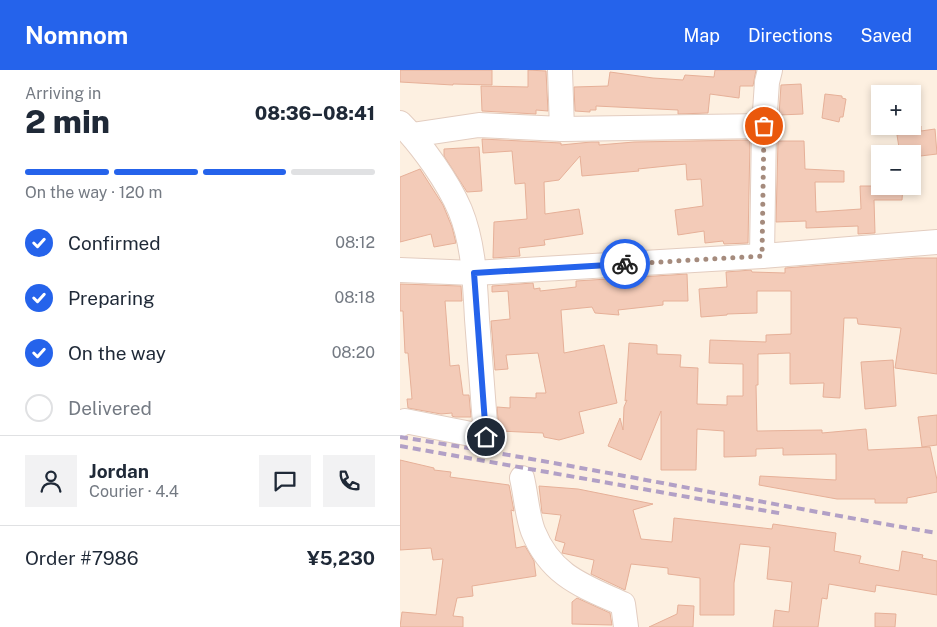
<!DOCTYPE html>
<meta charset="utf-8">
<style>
body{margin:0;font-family:"Public Sans",sans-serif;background:#f2f2f3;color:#1f2937;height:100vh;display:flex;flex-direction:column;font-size:19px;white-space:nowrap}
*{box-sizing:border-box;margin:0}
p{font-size:16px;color:#747a83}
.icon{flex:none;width:28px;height:28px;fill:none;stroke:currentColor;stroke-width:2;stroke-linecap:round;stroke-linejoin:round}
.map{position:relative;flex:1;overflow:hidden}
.drawer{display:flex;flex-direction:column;background:#fff;width:400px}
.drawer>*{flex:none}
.controls{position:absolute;left:471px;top:15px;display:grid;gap:10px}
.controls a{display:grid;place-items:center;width:50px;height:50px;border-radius:0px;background:#fff;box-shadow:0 2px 8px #0003;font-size:25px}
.pin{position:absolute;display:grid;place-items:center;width:42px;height:42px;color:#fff;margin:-21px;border:2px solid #fff;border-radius:50%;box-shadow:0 1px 5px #0007}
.courier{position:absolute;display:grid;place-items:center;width:50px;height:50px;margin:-25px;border:4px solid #2563eb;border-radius:50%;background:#fff;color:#222;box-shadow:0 1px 6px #0007}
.overview em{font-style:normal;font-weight:800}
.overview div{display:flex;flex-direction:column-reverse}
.overview{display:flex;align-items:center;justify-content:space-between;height:85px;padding:0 25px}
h1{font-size:32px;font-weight:800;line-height:38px}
.bar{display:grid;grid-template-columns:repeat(4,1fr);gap:8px 5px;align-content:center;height:60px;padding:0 25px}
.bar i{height:6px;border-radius:4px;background:#e0e1e3}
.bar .selected{background:#2563eb}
.bar p{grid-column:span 4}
.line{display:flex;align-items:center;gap:12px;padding:0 25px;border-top:1px solid #e0e1e3}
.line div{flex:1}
.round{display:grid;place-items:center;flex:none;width:52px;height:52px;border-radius:0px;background:#f2f2f3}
ol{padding:0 25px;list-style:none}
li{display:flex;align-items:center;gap:15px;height:55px}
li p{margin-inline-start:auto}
li .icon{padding:5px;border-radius:50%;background:#2563eb;color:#fff;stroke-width:4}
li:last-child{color:#747a83}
li i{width:28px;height:28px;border:2px solid #e0e1e3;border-radius:50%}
header{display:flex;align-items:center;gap:30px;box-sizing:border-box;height:70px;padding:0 25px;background:#2563eb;color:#fff}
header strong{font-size:24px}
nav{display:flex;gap:28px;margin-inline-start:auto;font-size:18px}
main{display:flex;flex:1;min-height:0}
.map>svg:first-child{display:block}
.building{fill:#f3cbb8;stroke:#e6b098}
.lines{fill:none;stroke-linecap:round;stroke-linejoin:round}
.minor-casing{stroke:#e3cdc0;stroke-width:26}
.minor{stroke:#fff;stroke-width:24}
.rail{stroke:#b2a0c6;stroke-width:4;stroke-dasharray:8 5;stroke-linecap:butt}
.done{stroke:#a58b7d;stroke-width:5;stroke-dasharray:0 9}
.route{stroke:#2563eb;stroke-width:6}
</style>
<header>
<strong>Nomnom</strong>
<nav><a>Map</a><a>Directions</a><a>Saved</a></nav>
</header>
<main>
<section class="drawer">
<div class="overview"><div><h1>2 min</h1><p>Arriving in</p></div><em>08:36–08:41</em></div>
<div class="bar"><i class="selected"></i><i class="selected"></i><i class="selected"></i><i></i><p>On the way · 120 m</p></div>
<ol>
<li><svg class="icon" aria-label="check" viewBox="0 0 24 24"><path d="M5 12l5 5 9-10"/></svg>Confirmed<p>08:12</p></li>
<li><svg class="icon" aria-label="check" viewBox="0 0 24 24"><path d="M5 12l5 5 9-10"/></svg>Preparing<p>08:18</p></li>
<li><svg class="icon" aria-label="check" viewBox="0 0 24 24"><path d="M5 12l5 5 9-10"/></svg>On the way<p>08:20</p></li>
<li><i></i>Delivered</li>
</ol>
<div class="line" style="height:90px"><a class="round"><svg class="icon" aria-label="person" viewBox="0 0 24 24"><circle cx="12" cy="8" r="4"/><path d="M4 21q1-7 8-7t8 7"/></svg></a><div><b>Jordan</b><p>Courier · 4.4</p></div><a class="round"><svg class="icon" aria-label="chat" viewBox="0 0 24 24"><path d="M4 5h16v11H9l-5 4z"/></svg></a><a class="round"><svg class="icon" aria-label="phone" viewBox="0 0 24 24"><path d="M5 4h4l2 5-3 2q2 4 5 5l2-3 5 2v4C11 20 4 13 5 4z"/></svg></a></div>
<div class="line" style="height:65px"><div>Order #7986</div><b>¥5,230</b></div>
</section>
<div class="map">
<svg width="537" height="557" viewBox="0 0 537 557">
<rect width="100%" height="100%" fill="#fdf0e1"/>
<g class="building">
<polygon points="0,0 92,0 92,15 53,14 53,15 0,12"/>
<polygon points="128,0 146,1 148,41 136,40 136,44 82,41 81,16 128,17"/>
<polygon points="315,0 356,0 353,16 340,16 339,28 310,24 308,43 278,44 278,40 196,36 196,40 190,40 190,42 175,41 174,17 208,16 210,2 253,8 283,10 285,5 314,7"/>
<polygon points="401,14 403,44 379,45 381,15"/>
<polygon points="425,24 442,26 442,28 446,29 443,47 440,47 439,52 422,48"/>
<polygon points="503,56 521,56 521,61 535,59 537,84 512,87 512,84 500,84 497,65 503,64"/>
<polygon points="82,69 161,73 161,75 191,72 199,72 199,75 234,72 350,70 348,173 324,174 323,171 305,173 304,161 278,165 275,140 303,136 301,109 287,110 286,94 238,99 239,101 182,106 180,86 159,110 144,112 145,144 179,139 183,164 144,170 145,175 119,178 120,186 93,188 94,152 127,149 125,113 115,114 112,81 83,83"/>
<polygon points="378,71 404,71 405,99 444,101 444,112 415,112 416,142 461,139 460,116 503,116 502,130 474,130 475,163 458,164 458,156 406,158 406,151 376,152"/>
<polygon points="79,77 82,121 67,122 44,86 44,79"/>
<polygon points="20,99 43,135 52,157 56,173 34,177 31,164 0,172 0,107"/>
<polygon points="515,188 537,188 537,304 495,298 501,258 458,254 457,248 444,248 440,328 423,327 424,313 390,314 390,283 358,284 358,315 356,315 357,361 422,360 422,363 466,359 468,380 530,377 537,410 537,422 507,428 507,433 475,433 475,429 437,429 359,415 360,406 436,410 436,384 383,385 383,378 356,379 356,386 324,387 324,361 297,359 296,400 261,400 261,341 241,390 208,376 220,348 223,360 224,337 227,330 225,331 229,273 257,275 257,284 281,285 280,297 298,298 297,334 327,335 327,326 343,326 343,294 309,293 310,270 366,272 366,265 391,264 391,221 357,221 357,243 327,244 327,245 301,247 299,219 327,217 326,202 351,200 352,202 385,203 385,198"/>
<polygon points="287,204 288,231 263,231 263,235 218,240 219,245 195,243 192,237 161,240 164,283 204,275 217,333 179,342 184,363 159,370 144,367 143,363 99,361 97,337 110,338 110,327 136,328 136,323 146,323 138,283 106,285 108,299 95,300 91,251 110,249 108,221 92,222 92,216 133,213 134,219 140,218 140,221 176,217 176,211"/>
<polygon points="0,214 61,216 62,231 45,231 50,296 59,295 63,325 69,325 71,347 55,347 52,346 52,343 41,344 8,338 7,329 12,329 8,283 5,283 3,241 0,241"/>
<polygon points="493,290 496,336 465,339 461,292"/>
<polygon points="537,345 537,375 522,377 518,347"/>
<polygon points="0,390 34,398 34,400 51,402 50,407 109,415 114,441 111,440 116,478 125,476 134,491 136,506 72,516 73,526 57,528 53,546 63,547 63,557 0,557 2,542 36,545 43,489 33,490 31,478 0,480"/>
<polygon points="139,416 178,419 253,434 233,440 241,469 272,472 274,448 372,459 373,454 436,463 434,481 461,486 459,493 499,501 502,481 523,485 522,488 537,491 537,525 476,515 475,522 429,514 427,529 422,528 418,557 373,557 375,540 389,542 392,512 367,509 370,477 340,474 334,513 334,545 300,545 300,508 268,504 268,498 231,494 225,520 191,504 194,490 162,483 165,473 155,470 161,445 142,443"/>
<polygon points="177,528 210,543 212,555 172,554 172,532"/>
<polygon points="278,535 294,536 293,557 249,557 277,544"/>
<polygon points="475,543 496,544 495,557 475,557"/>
</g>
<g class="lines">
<g class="minor-casing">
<g id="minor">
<path d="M0 53C22 75 48 112 60 140 74 174 75 213 77 249 80 288 83 328 86 367L5 351 0 355"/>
<polyline points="162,59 364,56"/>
<polyline points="12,65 79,55 162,59 160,0"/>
<polyline points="362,186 364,56 367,12 370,0"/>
<polyline points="0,200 74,203 362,186 537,172"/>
<path d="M122 408C126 425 127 445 133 461 151 506 183 516 223 534L226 557"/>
</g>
</g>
<use href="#minor" class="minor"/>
<g class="rail">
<path d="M0 367C180 395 358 433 537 463"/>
<polyline points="0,376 384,444"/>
</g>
</g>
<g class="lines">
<polyline class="done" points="225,194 362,186 364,56"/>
<polyline class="route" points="86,367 74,203 225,194"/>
</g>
</svg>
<div class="controls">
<a>+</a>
<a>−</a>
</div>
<div class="pin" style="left:364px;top:56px;background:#ea580c"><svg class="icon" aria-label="bag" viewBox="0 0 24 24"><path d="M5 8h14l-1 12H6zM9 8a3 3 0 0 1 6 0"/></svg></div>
<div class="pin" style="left:86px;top:367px;background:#1f2937"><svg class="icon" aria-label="home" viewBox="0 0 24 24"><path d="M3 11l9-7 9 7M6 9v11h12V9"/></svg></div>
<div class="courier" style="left:225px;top:194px"><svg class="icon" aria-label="bike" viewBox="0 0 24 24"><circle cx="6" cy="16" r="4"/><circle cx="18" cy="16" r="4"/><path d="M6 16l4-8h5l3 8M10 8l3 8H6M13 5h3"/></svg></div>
</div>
</main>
